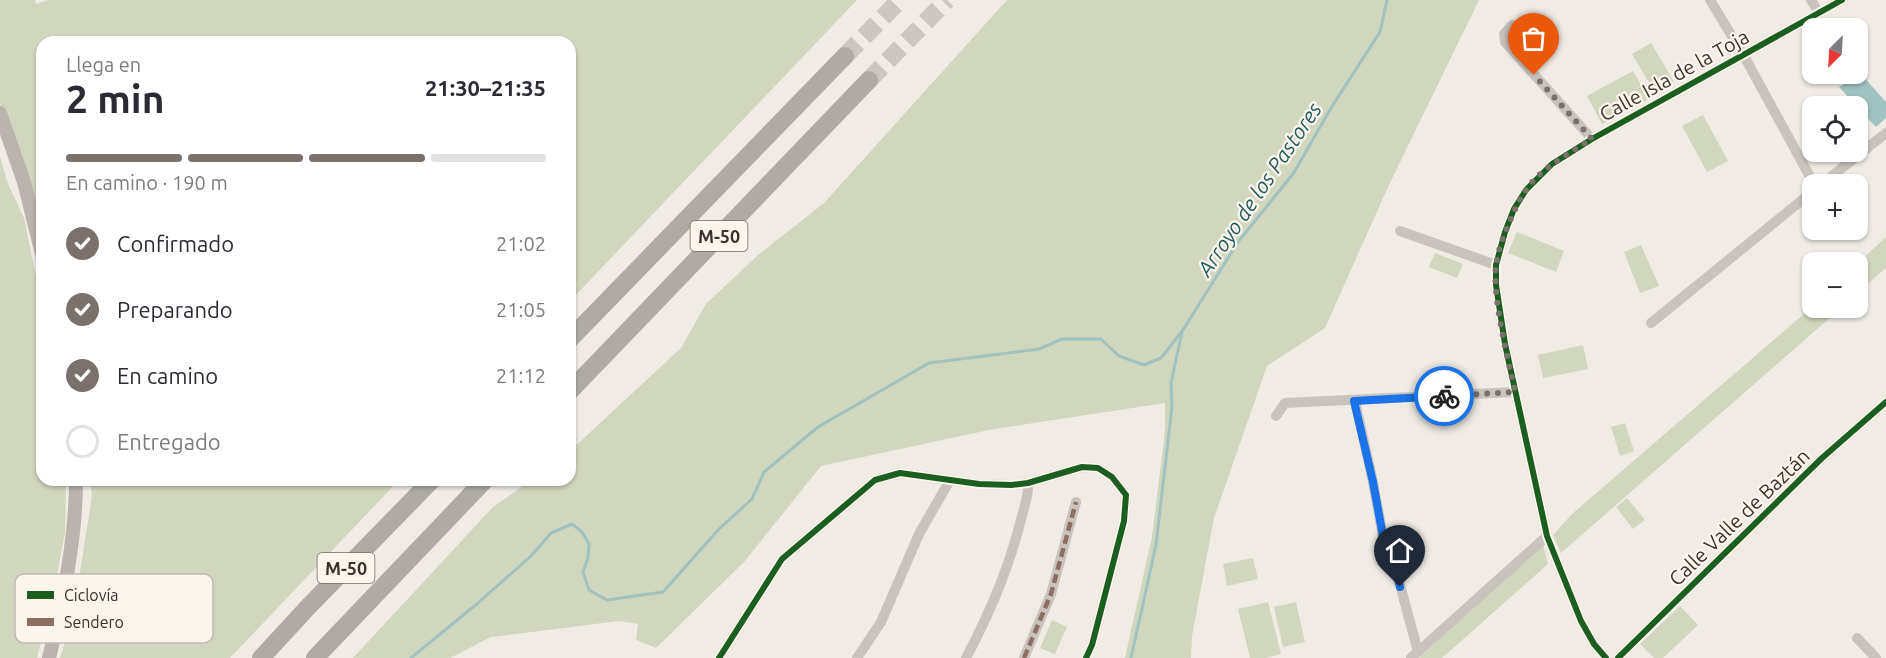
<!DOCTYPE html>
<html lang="es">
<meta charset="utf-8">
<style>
body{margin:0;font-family:Ubuntu,sans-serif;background:#f2f2f3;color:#2b2b33;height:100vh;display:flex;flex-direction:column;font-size:22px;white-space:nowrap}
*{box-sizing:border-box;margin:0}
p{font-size:20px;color:#7c7c81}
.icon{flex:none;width:33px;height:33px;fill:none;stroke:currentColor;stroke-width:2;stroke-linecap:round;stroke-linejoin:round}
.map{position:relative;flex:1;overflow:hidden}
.sheet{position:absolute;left:36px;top:36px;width:540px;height:450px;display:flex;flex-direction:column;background:#fff;border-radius:18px;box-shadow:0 2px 4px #0004}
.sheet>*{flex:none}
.needle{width:39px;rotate:204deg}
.controls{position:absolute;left:1802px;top:18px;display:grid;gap:12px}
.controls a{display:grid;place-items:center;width:66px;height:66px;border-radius:12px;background:#fff;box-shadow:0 2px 4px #0004;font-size:30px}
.pin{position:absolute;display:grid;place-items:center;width:51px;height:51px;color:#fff;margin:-62px -26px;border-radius:50% 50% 50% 0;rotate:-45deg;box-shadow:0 0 6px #0007}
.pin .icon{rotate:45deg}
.courier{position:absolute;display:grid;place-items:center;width:60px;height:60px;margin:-30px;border:4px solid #1a73e8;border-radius:50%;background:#fff;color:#222;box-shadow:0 2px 8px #0007}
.headline em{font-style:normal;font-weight:700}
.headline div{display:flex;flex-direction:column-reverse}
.headline{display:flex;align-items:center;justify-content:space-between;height:102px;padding:0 30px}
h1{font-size:39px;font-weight:700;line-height:45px}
.bar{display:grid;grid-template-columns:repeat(4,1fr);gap:9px 6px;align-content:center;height:72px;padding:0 30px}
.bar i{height:8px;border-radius:4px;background:#e1e1e2}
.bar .selected{background:#7a716c}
.bar p{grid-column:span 4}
ol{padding:0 30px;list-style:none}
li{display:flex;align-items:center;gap:18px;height:66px}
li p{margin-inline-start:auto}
li .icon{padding:6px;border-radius:50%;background:#7a716c;color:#fff;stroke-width:4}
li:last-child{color:#7c7c81}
li i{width:33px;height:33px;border:3px solid #e1e1e2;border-radius:50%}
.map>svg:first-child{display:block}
.green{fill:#d1d6bf}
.water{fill:#a1c2c1}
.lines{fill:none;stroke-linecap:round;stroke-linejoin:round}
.stream{stroke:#a1c2c1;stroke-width:3}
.highway-tunnel{stroke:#ccc6c0;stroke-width:18;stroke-dasharray:18 9;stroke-linecap:butt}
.street{stroke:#c9c3be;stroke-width:10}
.secondary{stroke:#bab3ae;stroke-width:14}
.highway{stroke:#afaaa4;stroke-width:18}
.quiet{stroke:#8d6e63;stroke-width:4.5;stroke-dasharray:9 4.5;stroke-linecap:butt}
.cycleway-casing{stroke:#fbf5ee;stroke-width:10}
.cycleway{stroke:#1b5e20;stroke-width:6}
.done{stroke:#7a716c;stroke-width:6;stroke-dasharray:0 10.8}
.route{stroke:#1a73e8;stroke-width:8}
.labels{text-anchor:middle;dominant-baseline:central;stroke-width:4.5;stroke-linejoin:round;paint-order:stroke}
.shield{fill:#fbf5ee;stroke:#756b66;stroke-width:1.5}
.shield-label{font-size:18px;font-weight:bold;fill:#3b302b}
.street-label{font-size:20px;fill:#3b302b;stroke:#fbf5ee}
.water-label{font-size:21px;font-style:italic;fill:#1f5a5e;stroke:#fbf5ee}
.key{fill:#fbf5ee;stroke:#c1bab4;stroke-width:1.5}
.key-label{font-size:16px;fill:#3b302b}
</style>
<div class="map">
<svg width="1886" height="658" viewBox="0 0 1886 658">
<rect width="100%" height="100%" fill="#f0ebe5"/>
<g class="green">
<polygon points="0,0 35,0 36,4 48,0 857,0 570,301 570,42 42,42 42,237 0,102"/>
<polygon points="1007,0 1479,0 1388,187 1325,328 1267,366 1214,518 1192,636 1191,658 1125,658 1152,537 1165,431 1165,403 989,430 821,466 744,562 656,648 636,640 638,624 619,621 491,637 450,658 353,658 492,508 531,480 570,480 570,451 681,348 706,304 758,255 824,203"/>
<polygon points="1651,43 1674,82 1655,93 1632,54"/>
<polygon points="1633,71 1649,99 1602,124 1587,96"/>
<polygon points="1703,115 1728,161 1707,172 1682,126"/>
<polygon points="0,157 8,184 24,218 42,306 42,480 66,480 65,533 52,600 37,658 0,658"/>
<polygon points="1517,232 1564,251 1556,272 1508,253"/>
<polygon points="1886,237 1886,268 1857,293 1857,264"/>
<polygon points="1641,245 1659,286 1640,293 1624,252"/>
<polygon points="1435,253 1463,264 1457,278 1429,267"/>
<polygon points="1812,307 1841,308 1561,553 1553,535 1572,514"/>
<polygon points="1583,345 1588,369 1543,378 1538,355"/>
<polygon points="1625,423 1634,451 1620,456 1611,427"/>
<polygon points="90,480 399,480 230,658 60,658 73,616 92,496"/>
<polygon points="1627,498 1645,520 1633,529 1616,507"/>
<polygon points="1543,545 1548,564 1442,658 1419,658"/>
<polygon points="1253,558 1258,579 1227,586 1223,564"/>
<polygon points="1268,602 1281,654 1265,658 1250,658 1238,609"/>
<polygon points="1296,602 1305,642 1283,647 1274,607"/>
<polygon points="1680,606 1698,625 1663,658 1654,658 1640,644"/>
<polygon points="1052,620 1067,627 1055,654 1040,648"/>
</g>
<polygon class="water" points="1861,74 1886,102 1886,118 1876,127 1839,87"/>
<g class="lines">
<g class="stream">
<polyline points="411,658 478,603 531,556 551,533 572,524 582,532 589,544 588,558 583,572 589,590 607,600 663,592 719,529 752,499 764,472 818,427 929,363 1039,349 1062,339 1101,339 1119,356 1144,365 1161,358 1183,330 1238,242 1293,174 1331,108 1380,32 1387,0"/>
<polyline points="1131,658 1156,545 1172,406 1171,383 1182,332"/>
</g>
<g class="highway-tunnel">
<polyline points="845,56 900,0"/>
<polyline points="869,80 947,0"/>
</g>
<g class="street">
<polyline points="1710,0 1744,56 1814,184"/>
<polyline points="1811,0 1819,13"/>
<polyline points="1512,25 1504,34 1505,42 1592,139"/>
<polyline points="1822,184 1886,133"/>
<polyline points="1400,231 1496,265"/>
<polyline points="1651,323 1812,192"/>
<polyline points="1355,401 1373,482 1386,553 1395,566 1418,652"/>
<polyline points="1276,416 1285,403 1515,392"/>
<polyline points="1857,638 1876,658"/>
<polyline points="719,658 782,559 875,480 900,473 979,484 1011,485 1028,483 1082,467 1098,468 1112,477 1126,495 1124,521 1092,645 1086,658"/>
<polyline points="857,658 881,622 919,534 950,480"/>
<path d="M966 658C990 613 1009 569 1021 519 1024 508 1029 495 1028 483"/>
<polyline points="1024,658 1051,594 1076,502"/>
<polyline points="1411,658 1547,536"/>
<polyline points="1606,658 1594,644 1581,621 1547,536 1505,344 1496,285 1496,265 1505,232 1514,209 1526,190 1552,164 1592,139 1842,0"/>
<polyline points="1618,658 1822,458 1886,402"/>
</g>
<g class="secondary">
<polyline points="0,113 24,182 42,254"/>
<path d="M49 658C63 600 76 540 76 480"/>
</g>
<g class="highway">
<polyline points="570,339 845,56"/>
<polyline points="570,391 869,80"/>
<polyline points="261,658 309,606 432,480"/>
<polyline points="315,658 485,480"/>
</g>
<polyline class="quiet" points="1024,658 1051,594 1076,502"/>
<g class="cycleway-casing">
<g id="cycleway">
<polyline points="719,658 782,559 875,480 900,473 979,484 1011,485 1028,483 1082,467 1098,468 1112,477 1126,495 1124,521 1092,645 1086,658"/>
<polyline points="1606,658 1594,644 1581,621 1547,536 1505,344 1496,285 1496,265 1505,232 1514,209 1526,190 1552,164 1592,139 1842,0"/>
<polyline points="1618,658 1822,458 1886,402"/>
</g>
</g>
<use href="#cycleway" class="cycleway"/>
</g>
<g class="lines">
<path class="done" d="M1444 396 1515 392C1508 358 1492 298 1496 265 1498 250 1504 234 1510 221 1516 206 1524 190 1536 178 1552 162 1573 151 1592 139L1534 75"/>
<polyline class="route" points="1400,587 1395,566 1386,553 1373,482 1354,401 1444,396"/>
</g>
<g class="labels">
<g class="shield">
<rect x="690.5" y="221" width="57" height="30" rx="4.5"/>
<rect x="317.5" y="553" width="57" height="30" rx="4.5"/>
</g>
<g class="shield-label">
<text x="719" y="236">M-50</text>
<text x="346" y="568">M-50</text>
</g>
<g class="street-label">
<text transform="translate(1674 75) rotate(-29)">Calle Isla de la Toja</text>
<text transform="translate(1739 517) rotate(-44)">Calle Valle de Baztán</text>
</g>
<g class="water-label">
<text transform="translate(1259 189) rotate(-56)">Arroyo de los Pastores</text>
</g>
</g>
<rect x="15" y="574" width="198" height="69" rx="9" class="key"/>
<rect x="27" y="591" width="27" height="8" fill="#1b5e20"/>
<rect x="27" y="618" width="27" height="8" fill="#8d6e63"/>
<g class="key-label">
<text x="64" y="601">Ciclovía</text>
<text x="64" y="628">Sendero</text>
</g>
</svg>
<div class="controls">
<a><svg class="needle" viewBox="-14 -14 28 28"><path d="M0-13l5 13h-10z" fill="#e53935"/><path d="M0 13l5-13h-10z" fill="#7c7c81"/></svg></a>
<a><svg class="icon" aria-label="locate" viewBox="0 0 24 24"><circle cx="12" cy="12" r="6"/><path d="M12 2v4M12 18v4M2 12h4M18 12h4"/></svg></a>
<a>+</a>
<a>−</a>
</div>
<div class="pin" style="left:1534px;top:75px;background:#ea580c"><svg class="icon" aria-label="bag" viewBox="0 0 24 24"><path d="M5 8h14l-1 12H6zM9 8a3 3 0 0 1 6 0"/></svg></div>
<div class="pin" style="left:1400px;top:587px;background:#1f2937"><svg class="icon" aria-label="home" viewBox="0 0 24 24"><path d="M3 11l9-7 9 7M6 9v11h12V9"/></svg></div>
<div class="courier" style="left:1444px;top:396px"><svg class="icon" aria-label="bike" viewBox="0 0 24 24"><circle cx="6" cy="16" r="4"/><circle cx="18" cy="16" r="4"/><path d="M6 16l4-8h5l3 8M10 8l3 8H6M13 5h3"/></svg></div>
<section class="sheet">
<div class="headline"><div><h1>2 min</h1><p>Llega en</p></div><em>21:30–21:35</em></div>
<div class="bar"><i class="selected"></i><i class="selected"></i><i class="selected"></i><i></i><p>En camino · 190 m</p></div>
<ol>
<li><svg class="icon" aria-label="check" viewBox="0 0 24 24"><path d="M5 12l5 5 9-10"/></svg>Confirmado<p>21:02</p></li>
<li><svg class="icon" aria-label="check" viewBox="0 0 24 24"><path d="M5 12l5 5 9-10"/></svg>Preparando<p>21:05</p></li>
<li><svg class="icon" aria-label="check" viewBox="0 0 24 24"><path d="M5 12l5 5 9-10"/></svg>En camino<p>21:12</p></li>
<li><i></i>Entregado</li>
</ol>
</section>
</div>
